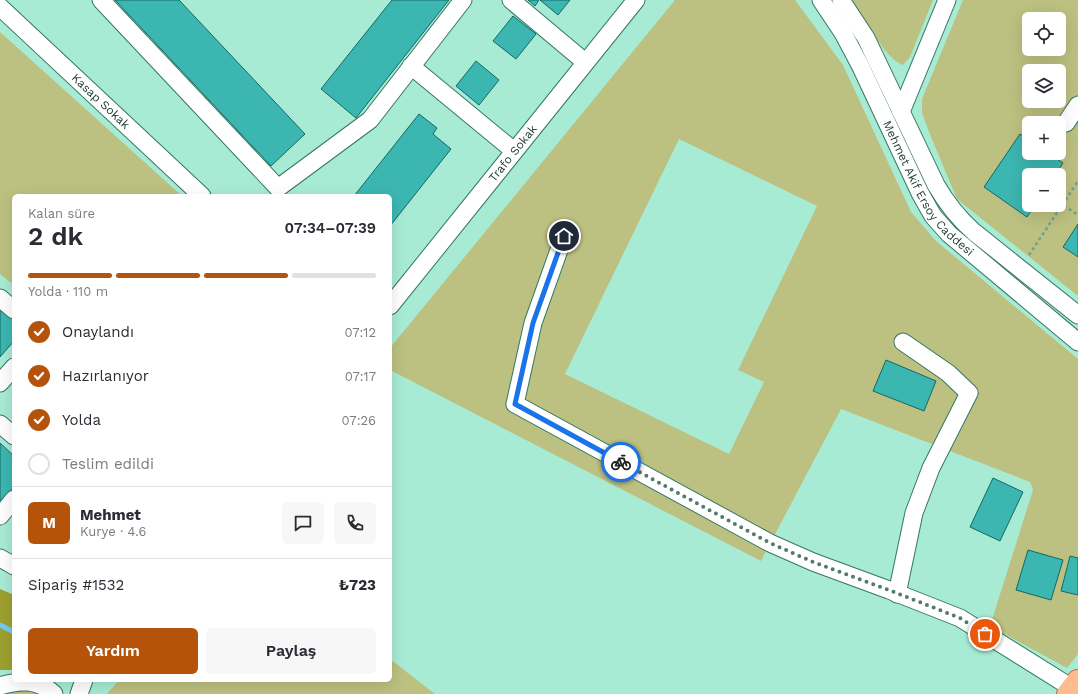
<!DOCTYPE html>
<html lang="tr">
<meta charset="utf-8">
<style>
body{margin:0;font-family:"Work Sans",sans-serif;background:#f7f7f7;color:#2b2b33;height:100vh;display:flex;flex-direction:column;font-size:15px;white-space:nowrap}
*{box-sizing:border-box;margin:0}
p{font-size:13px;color:#7c7c81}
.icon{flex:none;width:22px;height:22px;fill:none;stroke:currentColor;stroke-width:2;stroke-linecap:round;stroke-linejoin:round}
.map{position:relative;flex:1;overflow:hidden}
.drawer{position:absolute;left:12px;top:194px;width:380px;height:488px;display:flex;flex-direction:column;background:#fff;border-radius:6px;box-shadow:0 4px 16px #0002}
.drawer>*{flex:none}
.buttons{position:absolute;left:1022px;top:12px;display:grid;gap:8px}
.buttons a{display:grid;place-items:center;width:44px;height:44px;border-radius:6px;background:#fff;box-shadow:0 4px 16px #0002;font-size:20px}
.pin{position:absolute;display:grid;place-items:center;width:34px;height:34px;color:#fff;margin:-17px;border:2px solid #fff;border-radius:50%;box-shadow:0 1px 4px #0007}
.courier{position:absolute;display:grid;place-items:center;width:40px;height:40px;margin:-20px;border:3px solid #1a73e8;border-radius:50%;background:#fff;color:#222;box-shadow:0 1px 5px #0007}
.overview em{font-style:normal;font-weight:600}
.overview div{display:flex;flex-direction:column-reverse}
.overview{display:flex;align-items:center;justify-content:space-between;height:68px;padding:0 16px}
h1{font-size:26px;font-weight:600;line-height:30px}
.bar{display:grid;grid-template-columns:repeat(4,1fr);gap:6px 4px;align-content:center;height:48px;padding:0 16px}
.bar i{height:5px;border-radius:3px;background:#e1e1e2}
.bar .current{background:#b45309}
.bar p{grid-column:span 4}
.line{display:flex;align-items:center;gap:10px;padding:0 16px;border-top:1px solid #e1e1e2}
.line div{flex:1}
.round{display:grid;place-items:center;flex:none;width:42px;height:42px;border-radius:6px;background:#f7f7f7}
ol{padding:0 16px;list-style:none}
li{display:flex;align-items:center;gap:12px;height:44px}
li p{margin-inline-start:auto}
li .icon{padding:4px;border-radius:50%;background:#b45309;color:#fff;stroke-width:4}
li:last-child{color:#7c7c81}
li i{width:22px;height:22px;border:2px solid #e1e1e2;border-radius:50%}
.primary-button{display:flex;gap:8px;margin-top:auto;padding:8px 16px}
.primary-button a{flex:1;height:46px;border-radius:6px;background:#b45309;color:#fff;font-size:16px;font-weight:600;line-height:46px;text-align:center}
.primary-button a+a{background:#f7f7f7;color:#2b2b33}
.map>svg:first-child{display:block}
.green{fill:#bcc080;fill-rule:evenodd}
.forest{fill:#9da130}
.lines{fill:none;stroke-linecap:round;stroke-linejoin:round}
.stream{stroke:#71cbf6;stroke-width:5}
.building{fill:#3cb6b1;stroke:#136865}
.minor-casing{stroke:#357763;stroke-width:19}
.major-casing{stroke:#b2723f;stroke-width:24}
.path{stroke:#70a291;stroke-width:2.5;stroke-dasharray:3 3;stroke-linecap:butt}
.minor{stroke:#fff;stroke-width:17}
.major{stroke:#febb8f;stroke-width:22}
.done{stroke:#527b6d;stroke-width:4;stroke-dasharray:0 7.2}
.route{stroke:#1a73e8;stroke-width:5}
.labels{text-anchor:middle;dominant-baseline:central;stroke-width:3;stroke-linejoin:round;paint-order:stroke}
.street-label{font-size:12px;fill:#243f36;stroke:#b5f9e1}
</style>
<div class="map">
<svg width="1078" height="694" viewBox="0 0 1078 694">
<rect width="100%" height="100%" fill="#a8ebd4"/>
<g class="green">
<path d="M675 0H795L843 65 911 212 936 241 1078 359V654L1067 668 990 626 1033 490 1030 482 841 409 761 561 390 370V348ZM679 139 817 206 738 370 764 382 729 454 565 374Z"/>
<path d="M852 0H933L910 57 903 65C885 59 863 17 852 0Z"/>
<path d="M963 0H1078V296L957 199 929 132 922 113V99ZM1029 19H1059V49H1029ZM1029 71H1059V101H1029ZM1029 123H1059V153H1029ZM1029 175H1059V205H1029Z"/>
<polygon points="0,32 182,196 14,196 14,285 0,274"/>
<polygon points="390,659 435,694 107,694 119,680 390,680"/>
<polygon points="14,690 30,690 39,694 0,694"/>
</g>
<polygon class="forest" points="0,589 14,595 14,670 0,670"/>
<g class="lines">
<polyline class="stream" points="0,625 14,632"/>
</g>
<g class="building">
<polygon points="115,0 179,0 305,134 271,166"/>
<polygon points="392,0 449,0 356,118 321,89"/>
<polygon points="528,0 539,0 535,6"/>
<polygon points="540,0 570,0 558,15"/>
<polygon points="513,16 536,34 516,59 493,41"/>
<polygon points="476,61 499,80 479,105 456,86"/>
<polygon points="419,114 437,128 433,134 451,149 390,226 390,196 354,196"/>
<polygon points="1020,134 1029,140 1029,153 1048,153 1063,163 1055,175 1029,175 1029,205 1035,205 1027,217 984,187"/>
<polygon points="1078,224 1078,257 1063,247"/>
<polygon points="0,304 14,316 14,341 0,357"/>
<polygon points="886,360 936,381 924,411 873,391"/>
<polygon points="0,443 14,456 14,487 0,503"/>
<polygon points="993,478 1023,492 1000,541 970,527"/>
<polygon points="1028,550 1063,560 1051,600 1016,590"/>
<polygon points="1070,556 1078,558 1078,595 1061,591"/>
</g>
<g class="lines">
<g class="minor-casing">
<g id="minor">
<polyline points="101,0 278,188 370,120 463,0"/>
<polyline points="511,0 585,62"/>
<path id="s1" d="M821 0 843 33 860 65 920 193 933 216 949 234 1078 342"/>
<path d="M841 0 866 38 936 185C947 204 957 217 974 232L1078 315"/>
<path id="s2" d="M0 7 202 196"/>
<polyline points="411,66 514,151"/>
<polyline points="901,112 947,0"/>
<polyline points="1066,123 1078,105"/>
<polyline points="564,236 533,323 515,404 770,543 813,562 889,590 960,618 1072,688 1078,693"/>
<polyline points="0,298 14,310"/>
<path id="s3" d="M390 306 636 0"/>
<polyline points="0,383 14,367"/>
<polyline points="0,424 14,436"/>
<polyline points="0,516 14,499"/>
<polyline points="0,558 14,566"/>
<polyline points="897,594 914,513 931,468 969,393 948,373 903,342"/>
<path d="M0 686C19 680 38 679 54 694"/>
<polyline points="79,694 84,680"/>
</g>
</g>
<g class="major-casing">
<polyline id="major" points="1068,694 1078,681"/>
</g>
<g class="path">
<polyline points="1059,202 1078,215"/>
<polyline points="1029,255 1078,181"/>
</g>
<use href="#minor" class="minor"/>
<use href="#major" class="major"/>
</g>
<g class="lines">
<polyline class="done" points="621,462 770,543 813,562 889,590 960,618 985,634"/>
<polyline class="route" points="564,236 533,323 515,404 621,462"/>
</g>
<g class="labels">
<g class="street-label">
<text stroke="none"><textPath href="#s2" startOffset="138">Kasap Sokak</textPath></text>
<text stroke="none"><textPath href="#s3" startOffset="196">Trafo Sokak</textPath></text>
<text stroke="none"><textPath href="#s1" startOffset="218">Mehmet Akif Ersoy Caddesi</textPath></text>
</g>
</g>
</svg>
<div class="buttons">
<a><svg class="icon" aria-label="locate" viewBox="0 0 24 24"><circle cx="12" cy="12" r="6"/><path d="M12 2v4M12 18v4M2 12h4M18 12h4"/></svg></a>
<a><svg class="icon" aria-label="layers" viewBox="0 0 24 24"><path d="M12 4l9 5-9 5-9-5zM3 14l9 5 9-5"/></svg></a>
<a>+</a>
<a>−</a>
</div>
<div class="pin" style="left:985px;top:634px;background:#ea580c"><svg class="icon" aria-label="bag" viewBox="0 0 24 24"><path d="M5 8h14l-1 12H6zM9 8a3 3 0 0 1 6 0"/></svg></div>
<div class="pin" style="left:564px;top:236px;background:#1f2937"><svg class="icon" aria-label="home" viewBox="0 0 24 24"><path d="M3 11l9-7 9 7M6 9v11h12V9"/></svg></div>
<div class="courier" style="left:621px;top:462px"><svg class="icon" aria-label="bike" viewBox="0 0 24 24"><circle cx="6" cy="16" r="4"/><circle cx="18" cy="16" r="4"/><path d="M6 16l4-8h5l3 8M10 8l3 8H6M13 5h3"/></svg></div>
<section class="drawer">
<div class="overview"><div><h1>2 dk</h1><p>Kalan süre</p></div><em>07:34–07:39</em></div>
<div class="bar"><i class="current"></i><i class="current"></i><i class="current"></i><i></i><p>Yolda · 110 m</p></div>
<ol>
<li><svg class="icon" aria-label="check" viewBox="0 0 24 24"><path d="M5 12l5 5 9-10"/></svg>Onaylandı<p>07:12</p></li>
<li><svg class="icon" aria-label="check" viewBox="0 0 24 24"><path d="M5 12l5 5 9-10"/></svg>Hazırlanıyor<p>07:17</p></li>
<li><svg class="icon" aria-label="check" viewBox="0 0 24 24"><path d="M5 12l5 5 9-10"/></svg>Yolda<p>07:26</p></li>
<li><i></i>Teslim edildi</li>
</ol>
<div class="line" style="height:72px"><b class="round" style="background:#b45309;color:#fff">M</b><div><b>Mehmet</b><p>Kurye · 4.6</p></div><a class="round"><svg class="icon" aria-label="chat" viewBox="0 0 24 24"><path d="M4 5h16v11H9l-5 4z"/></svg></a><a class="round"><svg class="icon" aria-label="phone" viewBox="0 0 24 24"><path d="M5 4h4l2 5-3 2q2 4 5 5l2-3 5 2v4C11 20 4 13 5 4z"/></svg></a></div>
<div class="line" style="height:52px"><div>Sipariş #1532</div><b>₺723</b></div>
<div class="primary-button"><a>Yardım</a><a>Paylaş</a></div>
</section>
</div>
